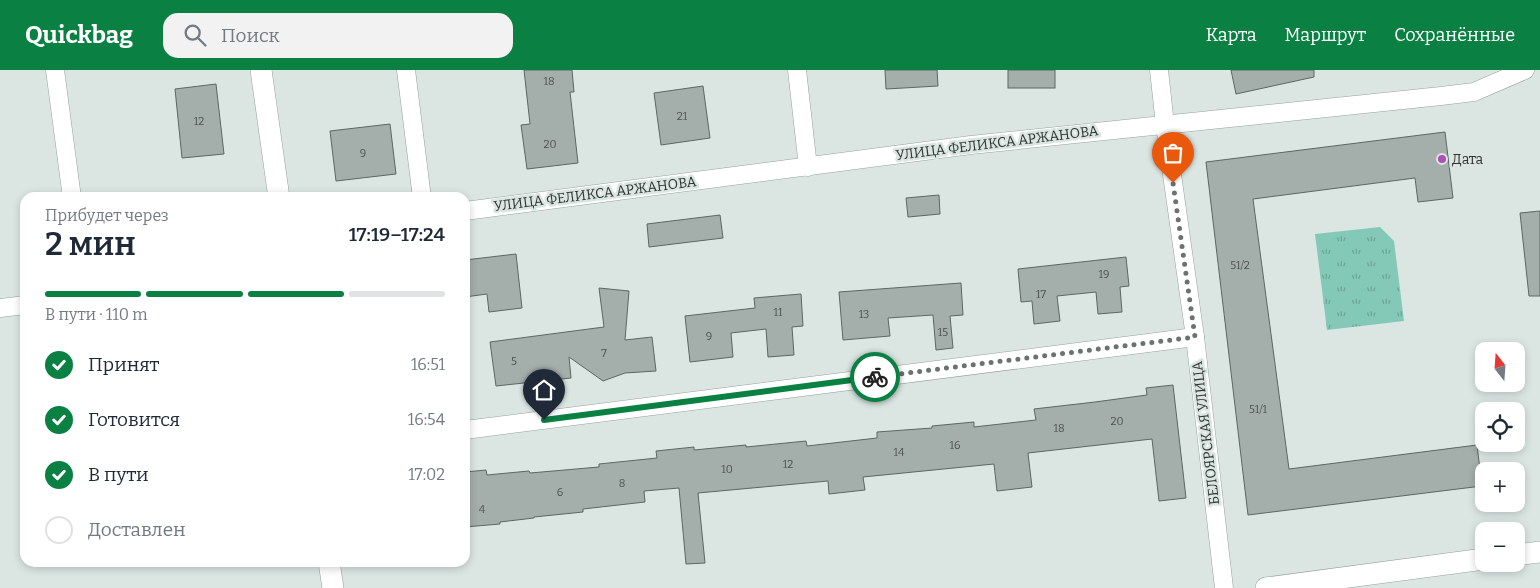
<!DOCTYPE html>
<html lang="ru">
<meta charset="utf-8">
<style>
body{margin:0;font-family:Bitter,serif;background:#f2f2f3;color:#1f2937;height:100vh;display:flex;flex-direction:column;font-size:19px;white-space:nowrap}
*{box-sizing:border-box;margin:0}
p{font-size:16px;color:#747a83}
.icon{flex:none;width:28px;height:28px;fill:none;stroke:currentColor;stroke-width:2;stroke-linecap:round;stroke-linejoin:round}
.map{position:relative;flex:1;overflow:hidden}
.panel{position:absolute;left:20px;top:122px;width:450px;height:375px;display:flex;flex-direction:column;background:#fff;border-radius:15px;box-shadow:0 2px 8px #0003}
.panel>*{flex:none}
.needle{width:32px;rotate:343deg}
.tools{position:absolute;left:1475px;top:272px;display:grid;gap:10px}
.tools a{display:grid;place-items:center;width:50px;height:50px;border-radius:10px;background:#fff;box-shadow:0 2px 8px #0003;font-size:25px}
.pin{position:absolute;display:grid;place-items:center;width:42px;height:42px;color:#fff;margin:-51px -21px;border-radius:50% 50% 50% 0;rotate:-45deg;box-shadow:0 0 5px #0007}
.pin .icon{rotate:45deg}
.courier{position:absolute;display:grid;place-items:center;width:50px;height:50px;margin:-25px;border:4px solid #0b8043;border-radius:50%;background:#fff;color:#222;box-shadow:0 1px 6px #0007}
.head em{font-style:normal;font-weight:600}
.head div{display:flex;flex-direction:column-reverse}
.head{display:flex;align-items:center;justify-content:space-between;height:85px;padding:0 25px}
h1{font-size:32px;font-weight:600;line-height:38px}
.bar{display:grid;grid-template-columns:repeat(4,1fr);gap:8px 5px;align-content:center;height:60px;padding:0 25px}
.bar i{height:6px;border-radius:4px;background:#e0e1e3}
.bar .active{background:#0b8043}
.bar p{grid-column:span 4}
ol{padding:0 25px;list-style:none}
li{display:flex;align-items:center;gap:15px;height:55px}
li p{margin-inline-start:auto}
li .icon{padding:5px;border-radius:50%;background:#0b8043;color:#fff;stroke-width:4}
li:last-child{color:#747a83}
li i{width:28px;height:28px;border:2px solid #e0e1e3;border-radius:50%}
header{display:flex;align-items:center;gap:30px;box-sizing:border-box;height:70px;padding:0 25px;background:#0b8043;color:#fff}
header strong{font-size:24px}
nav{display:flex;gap:28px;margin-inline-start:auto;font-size:18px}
.search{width:350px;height:45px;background:#f2f2f3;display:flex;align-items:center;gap:12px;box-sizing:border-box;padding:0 18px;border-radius:15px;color:#747a83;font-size:19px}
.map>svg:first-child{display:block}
.park{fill:url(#park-tufts)}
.building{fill:#a4aeab;stroke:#5c6663}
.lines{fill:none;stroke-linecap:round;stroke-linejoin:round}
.minor-casing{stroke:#97a19e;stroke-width:19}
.tertiary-casing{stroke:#97a19e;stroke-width:22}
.minor{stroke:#fff;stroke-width:18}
.tertiary{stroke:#fff;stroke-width:21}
.done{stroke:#6b726f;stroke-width:5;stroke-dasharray:0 9}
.route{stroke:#0b8043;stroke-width:6}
.poi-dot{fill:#b14eb5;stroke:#dbe6e3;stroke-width:2}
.labels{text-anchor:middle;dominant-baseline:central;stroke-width:5;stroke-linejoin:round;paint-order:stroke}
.number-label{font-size:11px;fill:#4c5250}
.street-label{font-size:14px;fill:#2e3331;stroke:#dbe6e3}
.poi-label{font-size:14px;fill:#2e3331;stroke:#dbe6e3;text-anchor:start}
</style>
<header>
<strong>Quickbag</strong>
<div class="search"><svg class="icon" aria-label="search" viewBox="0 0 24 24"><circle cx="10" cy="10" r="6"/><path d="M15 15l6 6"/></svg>Поиск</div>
<nav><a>Карта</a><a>Маршрут</a><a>Сохранённые</a></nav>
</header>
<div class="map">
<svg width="1540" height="518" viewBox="0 0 1540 518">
<defs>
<pattern id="park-tufts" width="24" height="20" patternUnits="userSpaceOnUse" patternTransform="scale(1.25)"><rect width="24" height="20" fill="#84c9b7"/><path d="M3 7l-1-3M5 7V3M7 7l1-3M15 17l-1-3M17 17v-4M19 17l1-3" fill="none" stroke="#6ca495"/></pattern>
</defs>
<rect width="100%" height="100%" fill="#dbe6e3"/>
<polygon class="park" points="1380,157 1394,171 1404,251 1327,260 1315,164"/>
<g class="building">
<polygon points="524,0 572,0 574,22 570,22 578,93 527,99 521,55 530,54"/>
<polygon points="885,0 937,0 938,16 886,19"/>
<rect x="1008" y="0" width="47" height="18"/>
<polygon points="1231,0 1314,0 1314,7 1236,24"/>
<polygon points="216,14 224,84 182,88 175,19"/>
<polygon points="703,16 710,68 661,75 654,23"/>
<polygon points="390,54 396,104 336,111 330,61"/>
<polygon points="1445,62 1453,128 1418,132 1415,108 1253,129 1289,399 1477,375 1482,416 1248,445 1206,92"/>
<polygon points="939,125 940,144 908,147 906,128"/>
<polygon points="1540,141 1540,226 1529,226 1520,143"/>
<polygon points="720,145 723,168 649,177 647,154"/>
<polygon points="516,184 522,238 489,242 487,224 465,227 465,190"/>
<polygon points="1126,187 1129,216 1120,217 1122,242 1098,244 1096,222 1057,226 1060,251 1034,254 1032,231 1021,232 1018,199"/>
<polygon points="961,213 963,245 950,246 953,278 936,280 933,245 888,248 890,266 843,270 839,222"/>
<polygon points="599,218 629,221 625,270 652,267 656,301 625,303 603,311 569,287 571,308 496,316 490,272 604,257"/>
<polygon points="801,224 803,256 792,257 794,285 768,287 766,259 731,263 733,287 690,292 685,246 755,238 754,228"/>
<polygon points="1173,315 1186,428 1159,431 1152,369 1028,383 1032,417 997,421 994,394 863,407 865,420 829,424 828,411 698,423 705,493 686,494 679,418 644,421 645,432 583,439 583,442 534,447 534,448 500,452 500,454 465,457 465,402 486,400 487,405 529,401 530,403 599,397 599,394 657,388 656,381 694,377 694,380 746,375 746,377 806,371 807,376 877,368 877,362 932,358 932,356 974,352 974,357 1036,350 1034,339 1095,332 1147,325 1146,318"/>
</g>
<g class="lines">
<g class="minor-casing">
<g id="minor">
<polyline points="55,0 72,128"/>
<polyline points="406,0 422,128"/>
<polyline points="797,0 808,97"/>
<polyline points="1159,0 1165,55 1195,267 1224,518"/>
<polyline points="465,141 971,75 1441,26 1474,22 1525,0"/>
<polyline points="0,238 25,235"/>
<polyline points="465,360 1195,267"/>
</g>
</g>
<g class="tertiary-casing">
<g id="tertiary">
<polyline points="261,0 279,128"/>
<polyline points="1516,485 1540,482"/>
<polyline points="329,492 333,518"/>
<polyline points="1266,518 1484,489"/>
</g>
</g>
<use href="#minor" class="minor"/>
<use href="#tertiary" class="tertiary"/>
</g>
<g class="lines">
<polyline class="done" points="875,307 1195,267 1173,113"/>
<polyline class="route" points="544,350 875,307"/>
</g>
<circle class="poi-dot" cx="1442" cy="89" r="5"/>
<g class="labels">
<g class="number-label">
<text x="549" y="11">18</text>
<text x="682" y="46">21</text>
<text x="199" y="51">12</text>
<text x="550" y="74">20</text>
<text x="363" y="83">9</text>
<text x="1240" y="195">51/2</text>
<text x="1104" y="204">19</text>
<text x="1041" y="224">17</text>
<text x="778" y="242">11</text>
<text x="864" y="244">13</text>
<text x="943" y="262">15</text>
<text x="709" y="266">9</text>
<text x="604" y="283">7</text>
<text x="514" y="291">5</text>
<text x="1258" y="339">51/1</text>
<text x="1117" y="351">20</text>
<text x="1059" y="358">18</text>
<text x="955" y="375">16</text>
<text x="899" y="382">14</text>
<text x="788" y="394">12</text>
<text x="727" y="399">10</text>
<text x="622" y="413">8</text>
<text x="560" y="422">6</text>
<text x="482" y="439">4</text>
</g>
<g class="street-label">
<text transform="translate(997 73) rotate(-7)">УЛИЦА ФЕЛИКСА АРЖАНОВА</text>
<text transform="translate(595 124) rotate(-7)">УЛИЦА ФЕЛИКСА АРЖАНОВА</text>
<text transform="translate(1206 363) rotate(-97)">БЕЛОЯРСКАЯ УЛИЦА</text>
</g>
<g class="poi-label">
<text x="1452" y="89">Дата</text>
</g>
</g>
</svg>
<div class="tools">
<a><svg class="needle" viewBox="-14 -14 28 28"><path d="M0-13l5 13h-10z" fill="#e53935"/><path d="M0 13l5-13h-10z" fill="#747a83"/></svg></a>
<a><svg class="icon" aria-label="locate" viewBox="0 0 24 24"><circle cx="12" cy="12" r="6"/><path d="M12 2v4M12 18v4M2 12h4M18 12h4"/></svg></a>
<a>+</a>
<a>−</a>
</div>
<div class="pin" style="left:1173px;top:113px;background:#ea580c"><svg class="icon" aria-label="bag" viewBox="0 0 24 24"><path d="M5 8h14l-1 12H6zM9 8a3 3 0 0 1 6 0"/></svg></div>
<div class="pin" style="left:544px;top:350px;background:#1f2937"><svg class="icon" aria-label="home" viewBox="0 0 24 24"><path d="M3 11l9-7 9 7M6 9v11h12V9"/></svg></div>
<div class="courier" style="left:875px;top:307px"><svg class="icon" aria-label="bike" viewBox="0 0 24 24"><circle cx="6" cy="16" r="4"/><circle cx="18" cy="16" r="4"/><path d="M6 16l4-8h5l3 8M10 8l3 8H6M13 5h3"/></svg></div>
<section class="panel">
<div class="head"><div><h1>2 мин</h1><p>Прибудет через</p></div><em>17:19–17:24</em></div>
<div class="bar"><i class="active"></i><i class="active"></i><i class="active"></i><i></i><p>В пути · 110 m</p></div>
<ol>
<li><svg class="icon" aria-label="check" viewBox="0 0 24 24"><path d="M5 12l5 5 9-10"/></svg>Принят<p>16:51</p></li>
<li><svg class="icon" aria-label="check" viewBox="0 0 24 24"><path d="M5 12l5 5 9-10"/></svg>Готовится<p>16:54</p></li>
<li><svg class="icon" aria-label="check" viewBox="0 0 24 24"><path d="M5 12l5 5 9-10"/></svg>В пути<p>17:02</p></li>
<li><i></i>Доставлен</li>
</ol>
</section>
</div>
